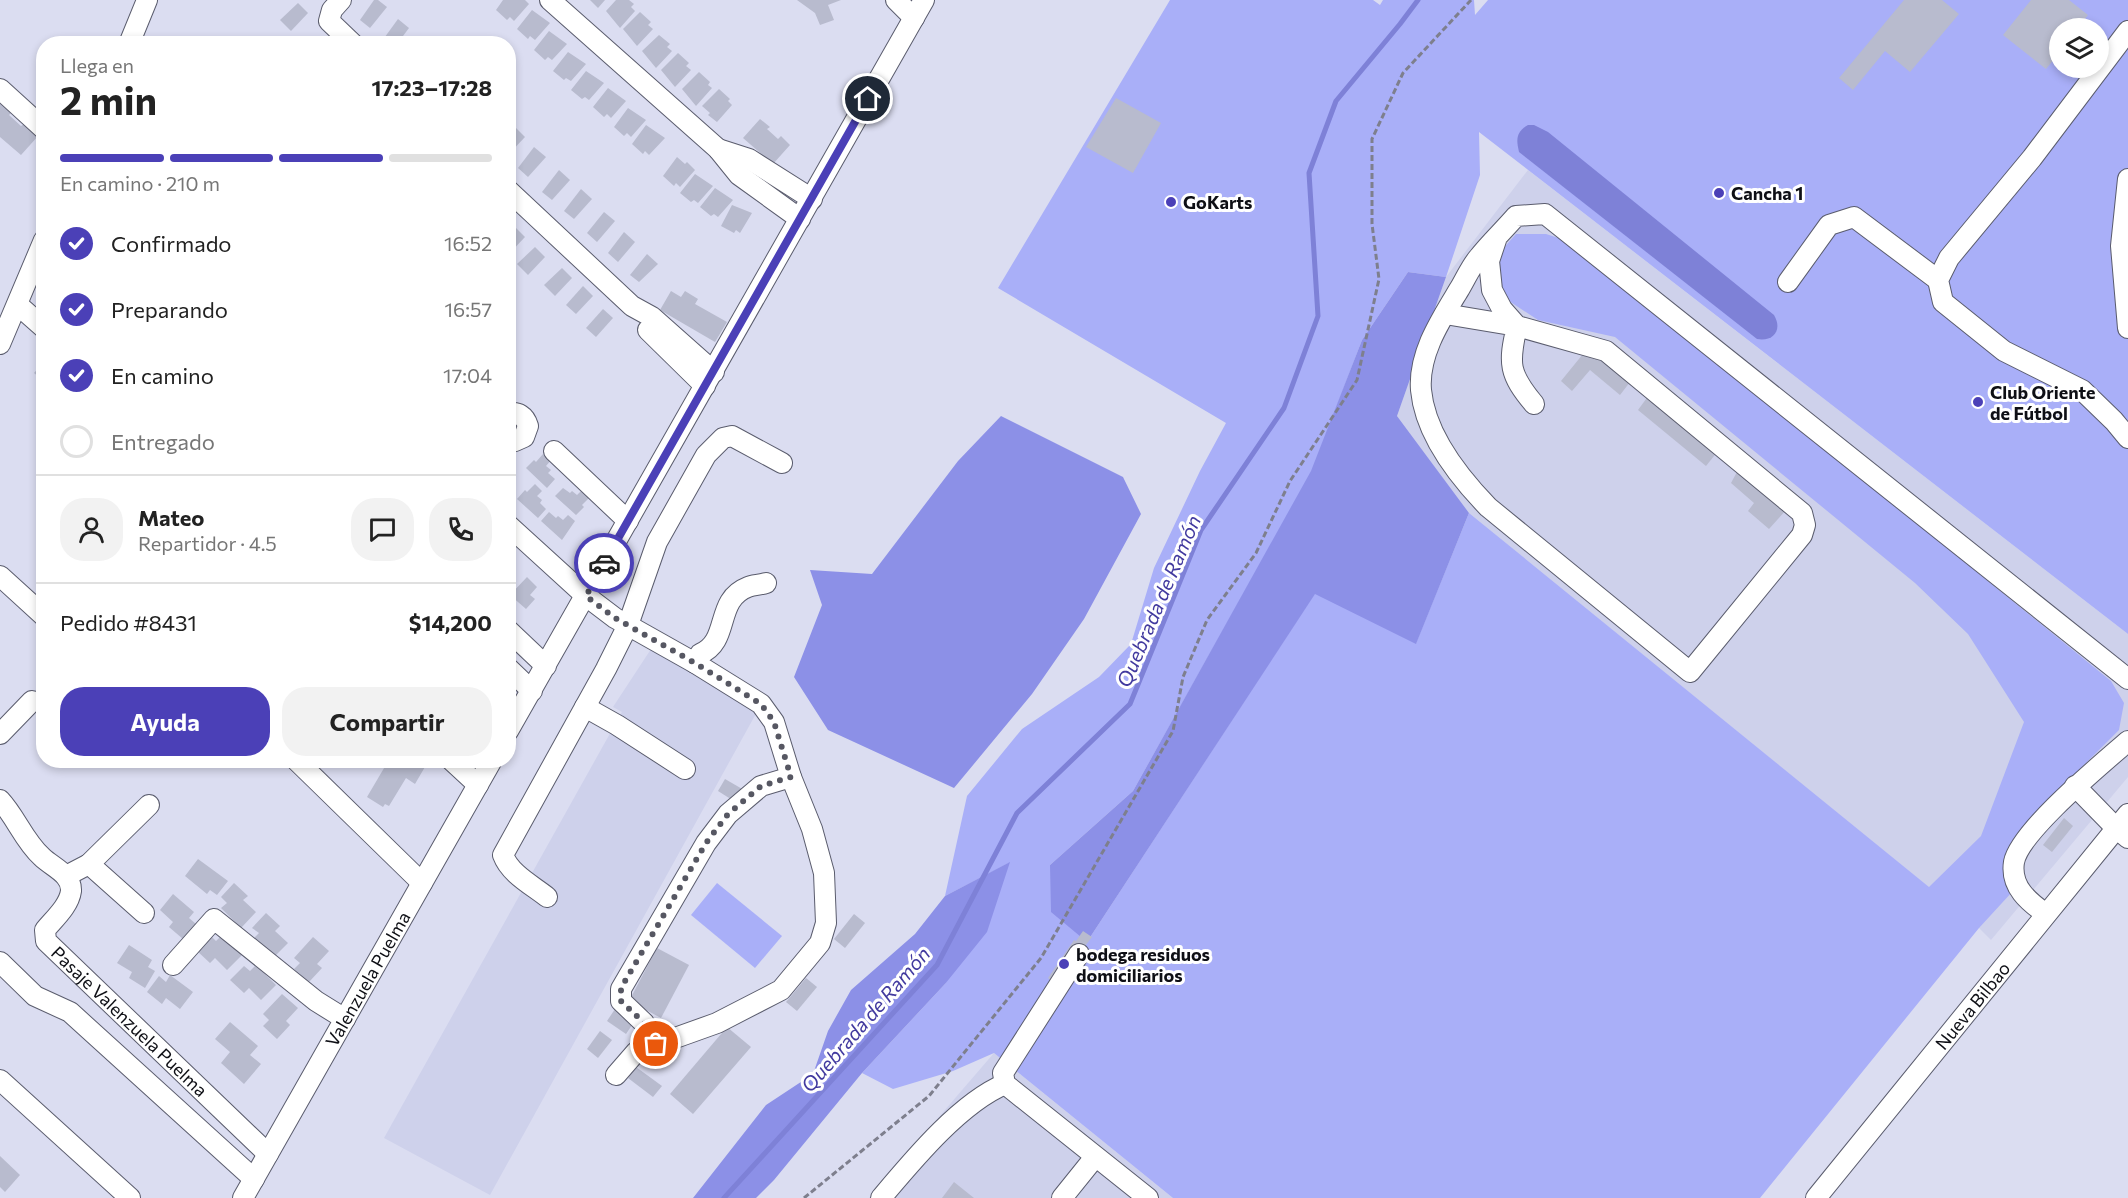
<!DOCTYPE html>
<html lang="es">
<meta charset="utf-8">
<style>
body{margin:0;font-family:Commissioner,sans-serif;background:#f2f2f2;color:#222;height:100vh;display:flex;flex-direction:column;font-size:22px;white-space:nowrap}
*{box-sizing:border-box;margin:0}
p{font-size:20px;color:#767676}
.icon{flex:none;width:33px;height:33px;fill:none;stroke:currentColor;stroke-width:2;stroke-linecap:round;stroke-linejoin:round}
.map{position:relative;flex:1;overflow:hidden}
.panel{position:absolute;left:36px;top:36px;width:480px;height:732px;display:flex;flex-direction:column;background:#fff;border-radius:24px;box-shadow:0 3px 9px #0003}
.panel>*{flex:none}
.controls{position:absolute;left:2049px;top:18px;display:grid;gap:12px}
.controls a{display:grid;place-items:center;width:60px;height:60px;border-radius:50%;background:#fff;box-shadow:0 3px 9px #0003;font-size:30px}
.pin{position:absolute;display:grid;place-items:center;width:51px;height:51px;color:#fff;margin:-26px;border:3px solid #fff;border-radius:50%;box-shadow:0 2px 6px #0007}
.courier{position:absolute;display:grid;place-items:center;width:60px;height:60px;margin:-30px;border:4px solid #4b40b7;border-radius:50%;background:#fff;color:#222;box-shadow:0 2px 8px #0007}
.summary em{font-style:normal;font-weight:700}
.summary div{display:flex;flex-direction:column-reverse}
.summary{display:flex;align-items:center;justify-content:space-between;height:102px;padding:0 24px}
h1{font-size:39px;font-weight:700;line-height:45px}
.bar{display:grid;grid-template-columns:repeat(4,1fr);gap:9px 6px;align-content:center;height:72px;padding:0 24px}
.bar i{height:8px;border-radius:4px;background:#e0e0e0}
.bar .active{background:#4b40b7}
.bar p{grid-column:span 4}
.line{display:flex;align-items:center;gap:15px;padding:0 24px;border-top:2px solid #e0e0e0}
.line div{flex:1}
.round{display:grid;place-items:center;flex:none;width:63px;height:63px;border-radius:24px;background:#f2f2f2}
ol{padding:0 24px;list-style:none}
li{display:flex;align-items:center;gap:18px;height:66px}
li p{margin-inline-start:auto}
li .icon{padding:6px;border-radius:50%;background:#4b40b7;color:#fff;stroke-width:4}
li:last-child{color:#767676}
li i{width:33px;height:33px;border:3px solid #e0e0e0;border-radius:50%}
.action{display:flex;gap:12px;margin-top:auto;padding:12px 24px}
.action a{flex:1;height:69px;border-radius:24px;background:#4b40b7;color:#fff;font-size:24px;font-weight:700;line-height:69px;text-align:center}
.action a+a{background:#f2f2f2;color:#222}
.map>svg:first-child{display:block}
.built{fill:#ced1eb}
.green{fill:#a9aff8;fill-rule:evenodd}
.forest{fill:#8c90e7}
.water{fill:#7e81d7}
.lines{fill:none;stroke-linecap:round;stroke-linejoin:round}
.stream{stroke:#7e81d7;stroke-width:5}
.building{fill:#b8bbce}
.minor-casing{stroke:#5a5c6d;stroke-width:22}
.path{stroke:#7e7f8d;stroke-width:3;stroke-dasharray:6 3;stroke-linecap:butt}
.minor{stroke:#fff;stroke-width:20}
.done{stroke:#565762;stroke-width:6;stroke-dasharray:0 10.8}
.route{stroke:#4b40b7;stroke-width:8}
.poi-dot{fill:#4b40b7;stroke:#fff;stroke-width:2}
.labels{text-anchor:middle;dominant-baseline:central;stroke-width:6;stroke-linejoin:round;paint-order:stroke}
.poi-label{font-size:18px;font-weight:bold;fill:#0e0f15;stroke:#fff;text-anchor:start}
.street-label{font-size:18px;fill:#0e0f15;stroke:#fff}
.water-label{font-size:20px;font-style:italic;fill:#423a9f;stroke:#fff}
</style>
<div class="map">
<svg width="2128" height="1198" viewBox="0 0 2128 1198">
<rect width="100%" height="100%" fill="#dbddf1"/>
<g class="built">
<polygon points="1528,170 2128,634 2128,777 1991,940 1979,928 1469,513 1397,416 1446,277"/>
<polygon points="653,646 758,710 490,1195 384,1138 622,712 613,707"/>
<polygon points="994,1053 1173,1198 869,1198"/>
</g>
<g class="green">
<path d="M1170 0H1373L1380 5 1383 0H1474L1475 15 1488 0H2128V634L1479 132 1480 175 1446 277 1408 272 1362 340 1312 471 1133 791 1050 865 1087 942 1315 593 1416 643 1469 513 1929 887 1981 836 2024 722 1968 634 1915 583 1615 337 1538 320 1509 301 1498 278 1500 252 1516 234H1546L1571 242 2111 681 2124 703 2119 730 2059 790 2017 839 2013 891 1979 928 1760 1198H1173L994 1053 953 1071 893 1089 862 1073 945 984 1009 863 945 896 967 796 1022 729 1099 677 1131 644 1154 568 1200 471 1226 423 998 288ZM2060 28H2098V68H2060Z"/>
<polygon points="717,883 782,936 755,968 691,915"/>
</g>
<g class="forest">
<polygon points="1408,272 1446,277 1397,416 1469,513 1416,644 1315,594 1087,942 1051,912 1050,865 1133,791 1311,471 1362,340"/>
<polygon points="1001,416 1123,477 1141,514 1084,619 1032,694 954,788 828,730 794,677 822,605 810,570 872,574 958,461"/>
<polygon points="1010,862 987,932 945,984 862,1073 774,1180 756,1198 693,1198 766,1105 813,1074 828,1031 851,990 915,934 945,896"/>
</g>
<path class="water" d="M1528 125H1534L1548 132 1774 315C1783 330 1773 342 1757 339L1519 152C1516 139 1516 132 1528 125Z"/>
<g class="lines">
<polyline class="stream" points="724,1198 937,965 1017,813 1130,704 1201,530 1284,408 1318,316 1309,173 1336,101 1400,24 1418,0"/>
</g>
<g class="building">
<polygon points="374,0 378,0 387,7 370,28 360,20"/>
<polygon points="503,0 525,0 529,4 514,21 510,17 507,20 496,10"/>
<polygon points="590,0 605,0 598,8"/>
<polygon points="616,0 629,0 634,4 631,7 635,11 620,28 606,11"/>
<polygon points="797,0 841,0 828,5 834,20 820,25 815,13"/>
<polygon points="1904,0 1942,0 1959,14 1910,72 1885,51 1853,90 1839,78"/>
<polygon points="2031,0 2069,0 2088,15 2078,28 2060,28 2060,52 2046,69 2003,35"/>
<polygon points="298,3 308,13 291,31 280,20"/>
<polygon points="532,10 550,23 535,40 530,36 528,39 517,29"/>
<polygon points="640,12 651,22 648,25 653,29 637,46 623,29"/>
<polygon points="398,19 409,28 397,44 386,44 382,41"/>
<polygon points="549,31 567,44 552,60 548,57 545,60 534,50"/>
<polygon points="659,35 670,44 667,47 672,51 656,68 642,51"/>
<polygon points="312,36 320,44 305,44"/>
<polygon points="568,52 586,64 571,81 566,78 564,80 553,71"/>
<polygon points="678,53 689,63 686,66 691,70 675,87 661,70"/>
<polygon points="586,71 604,83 589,100 585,97 582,99 571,90"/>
<polygon points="699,72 710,82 708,85 712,88 696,106 682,89"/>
<polygon points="608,88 626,101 611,118 607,114 604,117 593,107"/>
<polygon points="719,89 730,99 728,101 732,105 717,122 708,115 710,113 702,106"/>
<polygon points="1116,98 1161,123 1133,173 1086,147"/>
<polygon points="0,100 13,111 9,115 21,126 24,124 39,135 21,155 0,137"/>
<polygon points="628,108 646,120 631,137 627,133 624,136 614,127"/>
<polygon points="760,119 770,127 767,129 778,139 781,136 790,145 773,164 743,138"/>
<polygon points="646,125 665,138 649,155 645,151 643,154 632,144"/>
<polygon points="515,127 525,137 508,155 508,133"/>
<polygon points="534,147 546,157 528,177 518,168"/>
<polygon points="677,157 685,164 687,162 695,170 680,187 676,183 674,186 663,176"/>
<polygon points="559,170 570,180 552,200 542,192"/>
<polygon points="695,174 713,186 698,203 694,200 691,202 680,193"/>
<polygon points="715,188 733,200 718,217 714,214 711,216 700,207"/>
<polygon points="581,189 592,199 574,219 564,211"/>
<polygon points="732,205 752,213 740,233 736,230 734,233 721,226"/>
<polygon points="604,212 615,221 597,242 587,233"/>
<polygon points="515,227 525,237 508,255 508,235"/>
<polygon points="624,232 635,242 618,262 608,253"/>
<polygon points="535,247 545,257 528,275 517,264"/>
<polygon points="647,254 658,264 639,282 630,275"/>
<polygon points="562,268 572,278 555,296 544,285"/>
<polygon points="583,286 593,296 576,314 566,305"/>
<polygon points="671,291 681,297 685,291 698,299 695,304 727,322 715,342 660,310"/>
<polygon points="603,309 613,318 596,337 586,328"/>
<polygon points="1583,354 1601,359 1630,382 1620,395 1590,370 1572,391 1561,381"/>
<polygon points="44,362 44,381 34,373"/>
<polygon points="1649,395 1718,451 1706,466 1638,410"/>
<polygon points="543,454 551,460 546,466 551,470 548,473 555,479 547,488 526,468 534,460 536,462"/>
<polygon points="1738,470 1786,510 1769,529 1748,511 1754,503 1731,483"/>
<polygon points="535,484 542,491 537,496 542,500 540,503 546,509 538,518 517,499 525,490 527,492"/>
<polygon points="563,488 570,493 572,491 577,495 582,490 590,497 582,505 584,507 576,515 555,496"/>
<polygon points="549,512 556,518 558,516 563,520 568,515 575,521 562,540 541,521"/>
<polygon points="527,577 537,587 530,595 535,599 526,609 510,595"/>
<polygon points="383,760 429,760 415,784 406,778 389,806 385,804 383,807 367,797 387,763"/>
<polygon points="725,779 744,790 737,803 718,791"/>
<polygon points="2064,818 2073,826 2052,852 2043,845"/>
<polygon points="198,859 228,881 217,895 210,890 207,894 185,876"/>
<polygon points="234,883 248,896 243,900 256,912 241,928 221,908 227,903 221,897"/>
<polygon points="173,894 194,912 189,918 196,924 183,939 169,927 173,922 160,910"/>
<polygon points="266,913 280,926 275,931 288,943 273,958 253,939 259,933 252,928"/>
<polygon points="854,914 865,923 845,948 834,939"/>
<polygon points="1083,931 1092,937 1056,984 1048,978 1074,940 1076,941"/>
<polygon points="210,935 216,941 222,935 242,955 227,970 215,958 210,963 196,950"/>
<polygon points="313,937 329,951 317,964 322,968 309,982 294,969 300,963 294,958"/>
<polygon points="129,945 152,960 148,967 155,971 145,988 129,978 132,972 117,963"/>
<polygon points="657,948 689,965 661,1018 629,1001"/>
<polygon points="256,965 276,985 261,1000 249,988 244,993 230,980 244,966 250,971"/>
<polygon points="170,975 193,992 180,1009 166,998 162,1004 147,992 159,976 166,982"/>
<polygon points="806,978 817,987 797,1011 786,1002"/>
<polygon points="282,994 298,1008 286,1021 290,1025 277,1039 263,1026 269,1020 263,1014"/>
<polygon points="615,1009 634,1022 626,1034 607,1021"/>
<polygon points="230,1022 258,1046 250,1055 261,1064 244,1084 221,1063 230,1052 215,1039"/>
<polygon points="727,1027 751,1047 693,1114 670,1094"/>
<polygon points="600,1031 612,1040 598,1058 587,1049"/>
<polygon points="636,1067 662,1086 653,1097 628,1078"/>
<polygon points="0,1156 20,1175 5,1192 0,1187"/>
<polygon points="954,1182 974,1198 942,1198"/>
</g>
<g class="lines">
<g class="minor-casing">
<g id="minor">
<polyline points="341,0 332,10 329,21 353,44"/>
<polyline points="550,0 718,149 739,175 800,219"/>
<polyline points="896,0 914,18"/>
<polyline points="2128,31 2032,158 1949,258 1938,280 1943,302 2004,351 2082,390 2114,421 2128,438"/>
<polyline points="129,44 147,0"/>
<polyline points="0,89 44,129"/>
<polyline points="718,149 749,159 812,199"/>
<polyline points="2128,179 2121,246 2128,328"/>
<polyline points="508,190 632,306 652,317 714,372"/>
<path d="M1497 237 1489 261 1492 290 1502 309 1517 326 1606 351 1802 513 1805 525 1802 535 1690 672 1488 507C1458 476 1425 434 1421 390 1418 353 1442 318 1460 288 1466 278 1471 266 1479 257 1490 243 1504 230 1516 216L1545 214 2128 679"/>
<polyline points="1788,282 1829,225 1854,217 1938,280"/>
<polyline points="18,305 44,328"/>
<path d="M1445 314 1517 326C1508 364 1509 374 1534 404"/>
<polyline points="648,330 705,386"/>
<polyline points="0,344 44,240"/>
<path d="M508 414C518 411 525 416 528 426L524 437 515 441 508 440"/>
<polyline points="554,451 628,521"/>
<polyline points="508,525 586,596 615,618 695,663 761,704 774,722 791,777 812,829 824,873 826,923 820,943 781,990 717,1023 636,1052 616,1075"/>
<polyline points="0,576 44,616"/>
<polyline points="508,630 546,666"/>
<path d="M695 663 700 654C731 641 714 600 748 587 753 585 760 585 766 583"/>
<polyline points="508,668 532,691"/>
<polyline points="585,707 617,725 685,769"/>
<polyline points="508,731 924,0"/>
<polyline points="0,734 32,701"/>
<polyline points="296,760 422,883"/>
<polyline points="451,760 478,785"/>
<polyline points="2075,786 2116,828 2128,838"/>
<path id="s1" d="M0 800C16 817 24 841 42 857 52 867 72 874 71 891 69 906 54 919 45 930L46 941 268 1154"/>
<polyline points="89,864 144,913"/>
<polyline points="66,876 89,864 149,805"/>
<path d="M547 897C532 885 510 874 503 855L606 669 628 625 657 542 706 455 723 438 732 436 782 463"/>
<path d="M2046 914C2029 902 2010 887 2014 862 2020 831 2103 763 2128 741"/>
<polyline points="1079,954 1003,1073 1005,1084 1148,1198"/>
<polyline points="0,962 35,996 70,1012 254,1179"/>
<polyline points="173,965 214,919 316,1001 345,1019"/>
<polyline points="655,1044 644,1023 621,1001 621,989 706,843 728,814 761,786 791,777"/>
<polyline points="0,1080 130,1198"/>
<path id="s2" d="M243 1198 492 760"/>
<path d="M881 1198C913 1160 960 1103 1005 1084"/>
<polyline points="1062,1198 1095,1157"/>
<path id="s3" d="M1816 1198 2128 814"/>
</g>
</g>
<polyline class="path" points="804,1198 929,1096 1041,958 1173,731 1183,677 1207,620 1256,553 1290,481 1357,380 1379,279 1372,224 1372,139 1403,73 1471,0"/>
<use href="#minor" class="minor"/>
</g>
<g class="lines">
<polyline class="done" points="604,563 586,596 615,618 695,663 761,704 774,722 791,777 761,786 728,814 706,843 621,988 621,1001 644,1023 656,1044"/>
<polyline class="route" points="604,563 868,99"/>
</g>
<g class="poi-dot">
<circle cx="1719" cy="193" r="6"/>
<circle cx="1171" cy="202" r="6"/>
<circle cx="1978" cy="402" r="6"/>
<circle cx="1064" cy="964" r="6"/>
</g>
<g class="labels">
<g class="poi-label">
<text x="1731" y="193">Cancha 1</text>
<text x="1183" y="202">GoKarts</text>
<text x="1990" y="392">Club Oriente<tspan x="1990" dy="21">de Fútbol</tspan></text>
<text x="1076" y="954">bodega residuos<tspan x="1076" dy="21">domiciliarios</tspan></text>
</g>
<g class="street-label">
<text stroke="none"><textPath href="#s2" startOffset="252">Valenzuela Puelma</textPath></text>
<text stroke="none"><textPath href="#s3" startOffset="248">Nueva Bilbao</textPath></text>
<text stroke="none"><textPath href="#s1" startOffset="292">Pasaje Valenzuela Puelma</textPath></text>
</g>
<g class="water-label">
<text transform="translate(1158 601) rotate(-67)">Quebrada de Ramón</text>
<text transform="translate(865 1019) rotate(-49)">Quebrada de Ramón</text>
</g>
</g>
</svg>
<div class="controls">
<a><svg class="icon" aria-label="layers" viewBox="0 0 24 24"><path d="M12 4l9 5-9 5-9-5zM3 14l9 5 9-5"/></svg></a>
</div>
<div class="pin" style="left:656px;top:1044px;background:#ea580c"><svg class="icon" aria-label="bag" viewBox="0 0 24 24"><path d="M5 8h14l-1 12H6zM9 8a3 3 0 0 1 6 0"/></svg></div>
<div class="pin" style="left:868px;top:99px;background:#1f2937"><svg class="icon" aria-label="home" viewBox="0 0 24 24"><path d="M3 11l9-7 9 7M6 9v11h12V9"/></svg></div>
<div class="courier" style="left:604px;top:563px"><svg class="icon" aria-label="car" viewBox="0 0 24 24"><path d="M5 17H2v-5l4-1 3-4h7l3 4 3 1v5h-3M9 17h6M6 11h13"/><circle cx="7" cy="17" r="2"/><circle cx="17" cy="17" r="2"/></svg></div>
<section class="panel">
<div class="summary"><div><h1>2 min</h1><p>Llega en</p></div><em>17:23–17:28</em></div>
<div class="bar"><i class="active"></i><i class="active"></i><i class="active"></i><i></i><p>En camino · 210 m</p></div>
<ol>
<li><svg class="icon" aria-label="check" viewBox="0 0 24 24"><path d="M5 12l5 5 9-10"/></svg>Confirmado<p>16:52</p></li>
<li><svg class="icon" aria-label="check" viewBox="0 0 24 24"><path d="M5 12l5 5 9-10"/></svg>Preparando<p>16:57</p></li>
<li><svg class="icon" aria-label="check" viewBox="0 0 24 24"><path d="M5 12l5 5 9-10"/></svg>En camino<p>17:04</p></li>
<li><i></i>Entregado</li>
</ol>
<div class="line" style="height:108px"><a class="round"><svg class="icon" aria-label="person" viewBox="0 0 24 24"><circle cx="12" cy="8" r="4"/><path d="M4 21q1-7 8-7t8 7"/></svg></a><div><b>Mateo</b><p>Repartidor · 4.5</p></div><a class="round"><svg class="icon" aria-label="chat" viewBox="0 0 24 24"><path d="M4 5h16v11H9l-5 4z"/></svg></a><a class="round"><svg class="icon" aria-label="phone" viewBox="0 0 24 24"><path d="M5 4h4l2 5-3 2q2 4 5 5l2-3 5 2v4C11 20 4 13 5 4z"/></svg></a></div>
<div class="line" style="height:78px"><div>Pedido #8431</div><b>$14,200</b></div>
<div class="action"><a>Ayuda</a><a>Compartir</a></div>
</section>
</div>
